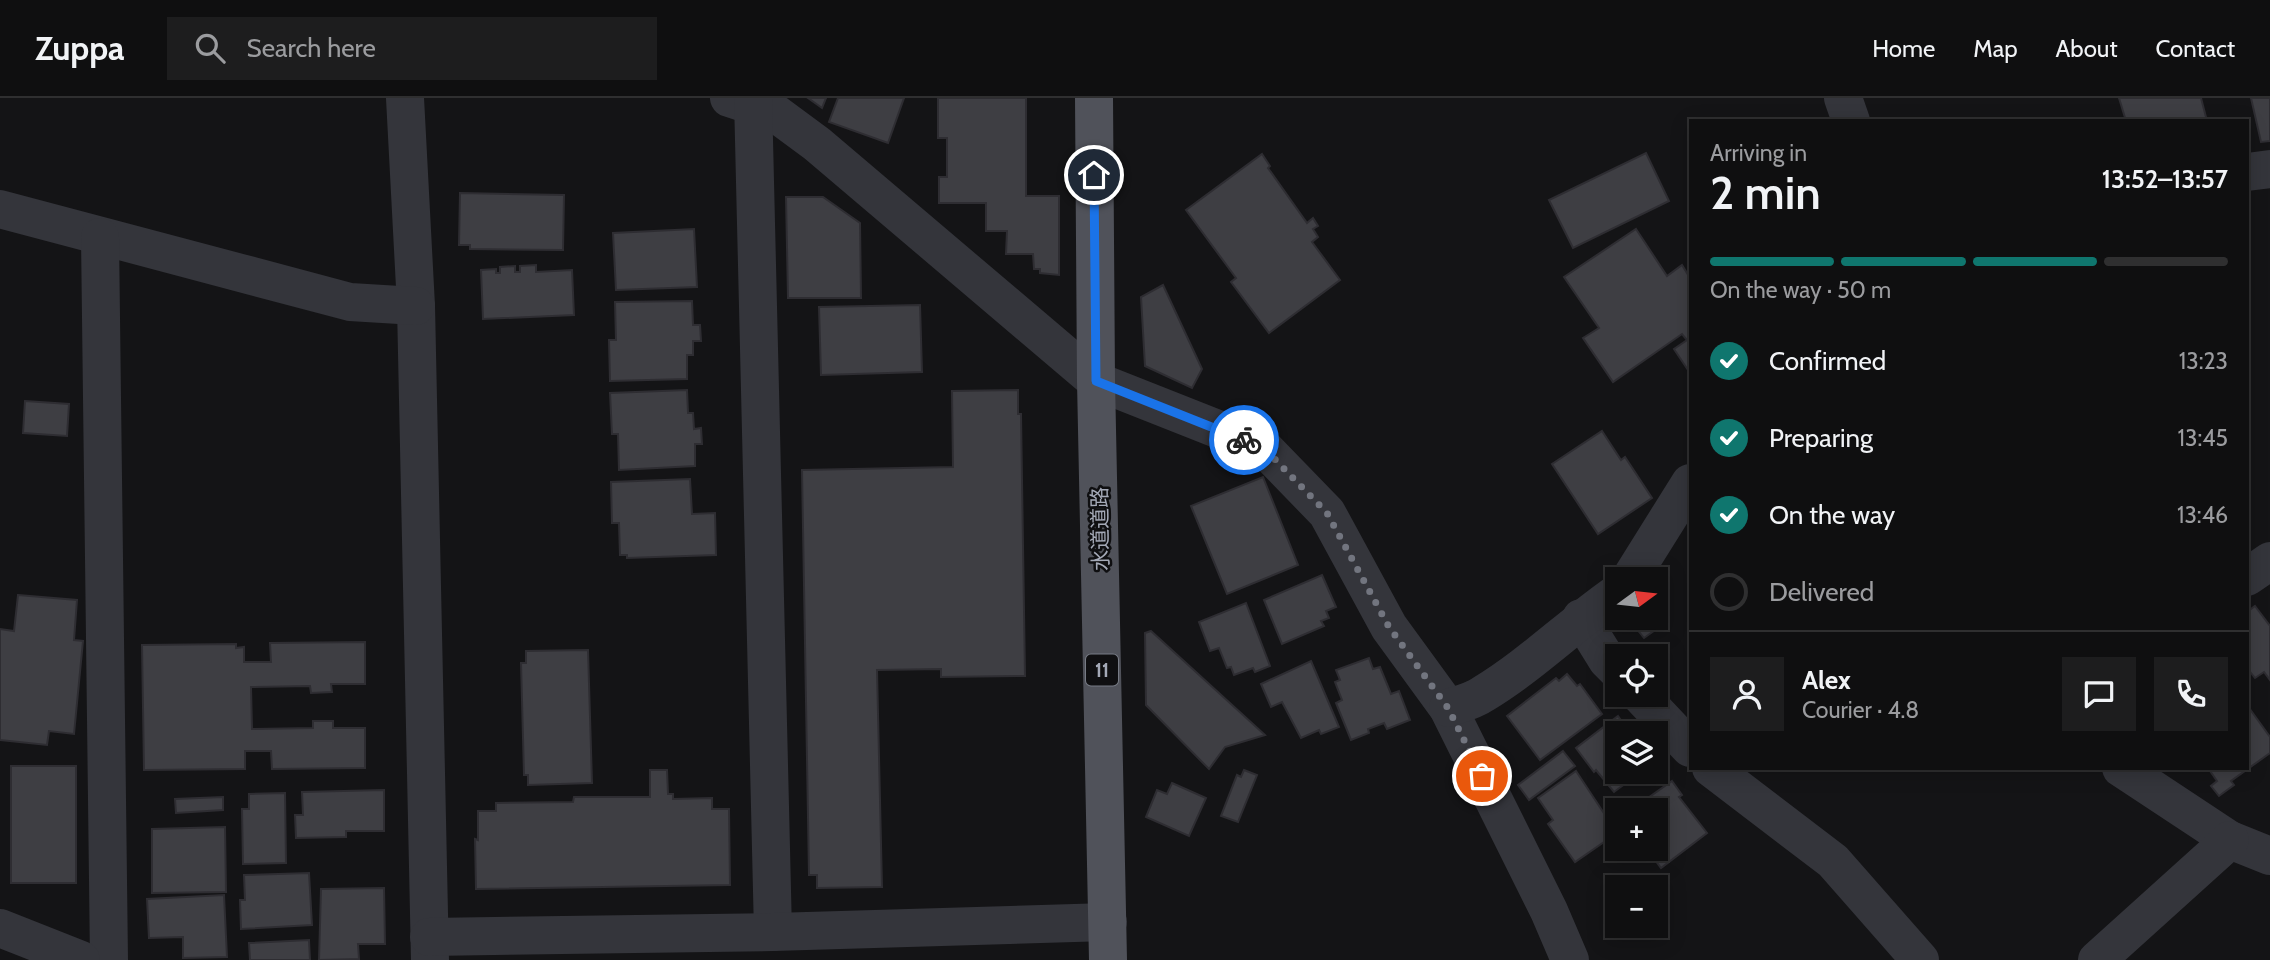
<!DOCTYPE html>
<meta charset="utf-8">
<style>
body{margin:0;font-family:Cabin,"Noto Sans JP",sans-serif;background:#1d1d1e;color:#f1f3f6;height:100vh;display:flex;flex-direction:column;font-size:26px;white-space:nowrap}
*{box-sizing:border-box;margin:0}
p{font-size:23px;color:#9b9c9f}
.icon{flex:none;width:38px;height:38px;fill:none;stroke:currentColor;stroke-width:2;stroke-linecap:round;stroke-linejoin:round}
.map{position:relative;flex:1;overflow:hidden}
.details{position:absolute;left:1689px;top:21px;width:560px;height:651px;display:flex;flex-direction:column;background:#0f0f10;border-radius:0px;box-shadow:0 4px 18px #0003,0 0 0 2px #2f2f30}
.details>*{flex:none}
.needle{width:46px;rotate:75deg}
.buttons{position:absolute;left:1605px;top:469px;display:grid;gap:14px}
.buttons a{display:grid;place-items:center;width:63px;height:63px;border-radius:0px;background:#0f0f10;box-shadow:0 4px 18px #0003,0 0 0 2px #2f2f30;font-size:35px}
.pin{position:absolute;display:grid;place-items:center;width:60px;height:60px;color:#fff;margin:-30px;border:4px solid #fff;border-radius:50%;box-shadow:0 2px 7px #0007}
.courier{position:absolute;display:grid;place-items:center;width:70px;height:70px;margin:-35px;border:5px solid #1a73e8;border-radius:50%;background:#fff;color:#222;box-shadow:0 2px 9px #0007}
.overview em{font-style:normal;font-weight:600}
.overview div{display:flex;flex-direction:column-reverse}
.overview{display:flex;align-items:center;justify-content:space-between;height:119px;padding:0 21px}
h1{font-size:46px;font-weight:600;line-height:52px}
.bar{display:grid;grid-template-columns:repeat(4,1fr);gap:10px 7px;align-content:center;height:84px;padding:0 21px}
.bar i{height:9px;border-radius:5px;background:#2f2f30}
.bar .current{background:#0f766e}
.bar p{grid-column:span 4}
.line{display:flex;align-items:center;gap:18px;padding:0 21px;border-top:2px solid #2f2f30}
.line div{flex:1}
.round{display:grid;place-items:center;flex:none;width:74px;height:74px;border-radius:0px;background:#1d1d1e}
ol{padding:0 21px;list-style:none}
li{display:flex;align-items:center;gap:21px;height:77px}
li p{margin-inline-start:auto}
li .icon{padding:7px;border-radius:50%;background:#0f766e;color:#fff;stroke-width:4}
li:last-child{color:#9b9c9f}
li i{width:38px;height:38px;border:4px solid #2f2f30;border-radius:50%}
header{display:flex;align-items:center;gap:42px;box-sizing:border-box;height:98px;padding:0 35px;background:#0f0f10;border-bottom:2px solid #2f2f30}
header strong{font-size:33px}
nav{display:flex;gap:38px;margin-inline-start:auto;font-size:24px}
.search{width:490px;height:63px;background:#1d1d1e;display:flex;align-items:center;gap:18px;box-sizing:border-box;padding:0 24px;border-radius:0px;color:#9b9c9f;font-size:26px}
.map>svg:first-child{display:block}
.building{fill:#3e3e43;stroke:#2e2d32;stroke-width:2}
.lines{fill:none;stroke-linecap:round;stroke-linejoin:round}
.minor{stroke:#34353b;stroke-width:38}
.major{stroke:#50525a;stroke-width:38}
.done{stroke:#72757f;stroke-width:7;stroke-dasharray:0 12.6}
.route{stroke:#1a73e8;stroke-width:9}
.labels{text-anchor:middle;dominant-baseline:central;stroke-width:5;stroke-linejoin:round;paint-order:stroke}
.shield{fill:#0f0f11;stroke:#777b85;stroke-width:2}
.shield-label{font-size:19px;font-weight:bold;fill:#a4a9b7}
.street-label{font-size:21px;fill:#a4a9b7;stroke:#0f0f11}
</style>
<header>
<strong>Zuppa</strong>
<div class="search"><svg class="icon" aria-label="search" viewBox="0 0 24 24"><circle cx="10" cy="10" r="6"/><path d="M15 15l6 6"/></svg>Search here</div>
<nav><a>Home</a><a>Map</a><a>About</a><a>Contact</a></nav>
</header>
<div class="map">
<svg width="2270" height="862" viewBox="0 0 2270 862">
<rect width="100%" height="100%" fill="#141416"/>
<g class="building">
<polygon points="808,0 826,0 822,10"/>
<polygon points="838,0 904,0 888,45 829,24"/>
<polygon points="938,0 1026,0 1026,98 1059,98 1059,177 1040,175 1040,171 1034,171 1033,156 1006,156 1007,133 986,133 986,105 939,105 939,79 947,79 947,40 938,40"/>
<polygon points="2119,0 2201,0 2207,23 2126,23"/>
<polygon points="2251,0 2270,0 2270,43 2261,44"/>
<polygon points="1646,55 1669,103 1573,150 1549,102"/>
<polygon points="1262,56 1270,68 1268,70 1307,125 1313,120 1318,128 1313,131 1318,139 1312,144 1340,182 1269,235 1231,184 1236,180 1186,112"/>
<polygon points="460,95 564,97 563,152 470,151 470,147 459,147"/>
<polygon points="786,99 823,99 860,125 861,200 788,200"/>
<polygon points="694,131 697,189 616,192 613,135"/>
<polygon points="1636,131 1667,178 1682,167 1690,180 1690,275 1674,251 1687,242 1682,236 1613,284 1583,240 1599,230 1564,179"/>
<polygon points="536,167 536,174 572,172 574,217 483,221 481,172 496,171 496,175 500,175 500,169 515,168 515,174 520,174 520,168"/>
<polygon points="1163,187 1202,271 1192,290 1145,268 1141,199"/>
<polygon points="692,203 693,227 700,227 701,243 693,243 693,257 687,257 687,281 610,283 609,242 616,242 615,204"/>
<polygon points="920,207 922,274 821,277 819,209"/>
<polygon points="687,292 688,315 693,315 694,331 701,330 702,346 695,346 695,368 619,372 618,336 612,336 610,295"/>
<polygon points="1018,292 1018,316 1021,316 1025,578 941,579 941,571 877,572 882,789 817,790 817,777 809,777 802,372 953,369 952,293"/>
<polygon points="25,303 69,306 67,338 23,335"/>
<polygon points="1602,333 1621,362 1625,359 1652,400 1598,436 1552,366"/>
<polygon points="1263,379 1298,467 1227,496 1191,408"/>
<polygon points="690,381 692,416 715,415 716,457 627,460 627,457 620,457 619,425 612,425 611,384"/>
<polygon points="1322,477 1336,509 1326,513 1329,520 1321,523 1324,528 1282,546 1264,502"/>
<polygon points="18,497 77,502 74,542 83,543 74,636 49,633 47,647 0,642 0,531 14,533"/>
<polygon points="1246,505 1270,568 1255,574 1253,570 1234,577 1231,569 1227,570 1219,550 1210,553 1199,524"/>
<polygon points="2255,508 2270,528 2270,582 2264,574 2255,580 2247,570 2247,514"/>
<polygon points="1628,520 1651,520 1658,530 1644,540"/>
<polygon points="1151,533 1265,637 1225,649 1209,671 1146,607 1145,535"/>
<polygon points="365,544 365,586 331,586 332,594 311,595 310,588 251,589 252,631 313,630 313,623 333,623 333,630 365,630 365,670 272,671 271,653 245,653 245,671 144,672 142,547 236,546 236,550 244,549 244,564 271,564 270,545"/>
<polygon points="588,552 592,685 528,687 528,677 524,677 521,565 526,565 526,553"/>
<polygon points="1369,560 1373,571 1380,569 1391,596 1399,593 1410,622 1387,631 1384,625 1368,631 1369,635 1351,642 1336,605 1342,602 1335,584 1340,582 1336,572"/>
<polygon points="1311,563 1339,629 1321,636 1319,632 1301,640 1282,604 1271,609 1261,586"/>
<polygon points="1567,576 1577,588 1580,586 1602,616 1540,662 1507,618 1556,580 1559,583"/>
<polygon points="2247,607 2270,639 2270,655 2231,683 2234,687 2219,698 2211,688 2217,683 2208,670 2247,670"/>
<polygon points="1618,618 1630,635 1617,635 1617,674 1641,674 1614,694 1596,672 1594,674 1576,650"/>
<polygon points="1563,653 1575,668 1529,702 1518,687"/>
<rect x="11" y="668" width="65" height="117"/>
<polygon points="650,672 667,672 668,696 673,696 673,701 712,700 712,711 729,711 730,787 476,791 475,741 478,742 478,713 496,713 496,705 573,704 574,699 650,699"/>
<polygon points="1244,672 1257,677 1238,724 1221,718 1237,677 1241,679"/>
<polygon points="1576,673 1617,735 1575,764 1548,726 1553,722 1538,700"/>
<polygon points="1672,683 1682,697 1679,699 1707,735 1661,770 1647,751 1656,751 1656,712 1631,712"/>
<polygon points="1172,685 1206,700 1189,738 1146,719 1157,692 1167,696"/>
<polygon points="384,692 384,733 346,733 346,739 296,740 295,717 303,717 302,694"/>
<polygon points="285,695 286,765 243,766 242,711 249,711 249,696"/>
<polygon points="223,699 223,712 176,715 175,701"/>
<polygon points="225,729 226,794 152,795 152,731"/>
<polygon points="309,775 312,827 241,831 240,802 245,802 244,777"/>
<polygon points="384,790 385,846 358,846 359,861 319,862 321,791"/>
<polygon points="224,797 227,859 183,860 183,839 149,840 147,801"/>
<polygon points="309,842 310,862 250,862 249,845"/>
</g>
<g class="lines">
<g class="minor">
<polyline points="405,0 416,208 430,862"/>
<polyline points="729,0 775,15 817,46 1096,283 1263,349 1327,415 1389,529 1448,610 1549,813 1570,862"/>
<polyline points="753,0 773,834"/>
<polyline points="1843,0 1851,23"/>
<polyline points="2247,74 2270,71"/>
<polyline points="0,111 350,204 416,208"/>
<polyline points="100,139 109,862"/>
<polyline points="2247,479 2270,463"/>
<polyline points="1630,481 1690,385"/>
<polyline points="1581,520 1607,562 1617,572"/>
<polyline points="1640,597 1690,650"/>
<path d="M1448 610C1460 606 1473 603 1483 596 1531 567 1571 527 1617 495"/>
<polyline points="1711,670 1833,763 1920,862"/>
<polyline points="2121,670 2230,742 2270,758"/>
<polyline points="0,830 81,862"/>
<polyline points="429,839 773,834 1108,824"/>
<polyline points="2097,862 2230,742"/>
</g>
<polyline class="major" points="1094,0 1096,283 1108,862"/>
</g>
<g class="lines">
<polyline class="done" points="1244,342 1263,349 1327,415 1389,529 1448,610 1482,678"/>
<polyline class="route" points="1094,77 1096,283 1244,342"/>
</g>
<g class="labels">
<rect class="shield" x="1086" y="556.5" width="32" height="31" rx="5"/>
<g class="shield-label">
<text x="1102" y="572">11</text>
</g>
<g class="street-label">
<text transform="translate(1100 431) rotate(-91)">水道道路</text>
</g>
</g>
</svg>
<div class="buttons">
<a><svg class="needle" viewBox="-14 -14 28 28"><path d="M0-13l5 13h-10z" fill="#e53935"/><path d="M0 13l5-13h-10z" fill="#9b9c9f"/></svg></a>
<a><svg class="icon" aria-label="locate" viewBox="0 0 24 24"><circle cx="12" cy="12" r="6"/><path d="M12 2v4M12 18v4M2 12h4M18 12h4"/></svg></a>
<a><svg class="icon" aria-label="layers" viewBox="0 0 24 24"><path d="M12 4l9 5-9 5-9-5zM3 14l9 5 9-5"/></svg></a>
<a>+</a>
<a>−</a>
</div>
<div class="pin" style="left:1482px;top:678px;background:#ea580c"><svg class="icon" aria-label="bag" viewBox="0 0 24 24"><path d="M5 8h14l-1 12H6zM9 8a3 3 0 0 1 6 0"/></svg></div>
<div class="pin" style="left:1094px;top:77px;background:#1f2937"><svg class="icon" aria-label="home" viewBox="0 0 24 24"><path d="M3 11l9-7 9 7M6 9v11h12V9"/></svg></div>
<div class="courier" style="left:1244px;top:342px"><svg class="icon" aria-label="bike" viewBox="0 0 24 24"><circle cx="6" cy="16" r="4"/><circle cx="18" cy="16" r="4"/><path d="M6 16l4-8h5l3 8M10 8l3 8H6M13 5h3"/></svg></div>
<section class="details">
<div class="overview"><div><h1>2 min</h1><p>Arriving in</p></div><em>13:52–13:57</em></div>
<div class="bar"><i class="current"></i><i class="current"></i><i class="current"></i><i></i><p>On the way · 50 m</p></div>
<ol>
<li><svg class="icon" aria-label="check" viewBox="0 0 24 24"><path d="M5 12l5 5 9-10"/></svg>Confirmed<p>13:23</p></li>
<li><svg class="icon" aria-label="check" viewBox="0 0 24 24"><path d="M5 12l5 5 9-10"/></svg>Preparing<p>13:45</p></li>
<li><svg class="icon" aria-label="check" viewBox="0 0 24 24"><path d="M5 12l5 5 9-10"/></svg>On the way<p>13:46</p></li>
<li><i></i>Delivered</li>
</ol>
<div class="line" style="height:126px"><a class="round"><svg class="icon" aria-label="person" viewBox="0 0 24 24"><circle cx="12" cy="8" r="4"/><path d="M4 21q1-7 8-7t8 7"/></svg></a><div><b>Alex</b><p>Courier · 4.8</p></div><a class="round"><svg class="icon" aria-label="chat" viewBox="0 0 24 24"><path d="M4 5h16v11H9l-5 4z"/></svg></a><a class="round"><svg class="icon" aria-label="phone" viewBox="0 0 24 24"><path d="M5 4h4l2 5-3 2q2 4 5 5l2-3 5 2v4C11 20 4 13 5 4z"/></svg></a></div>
</section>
</div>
